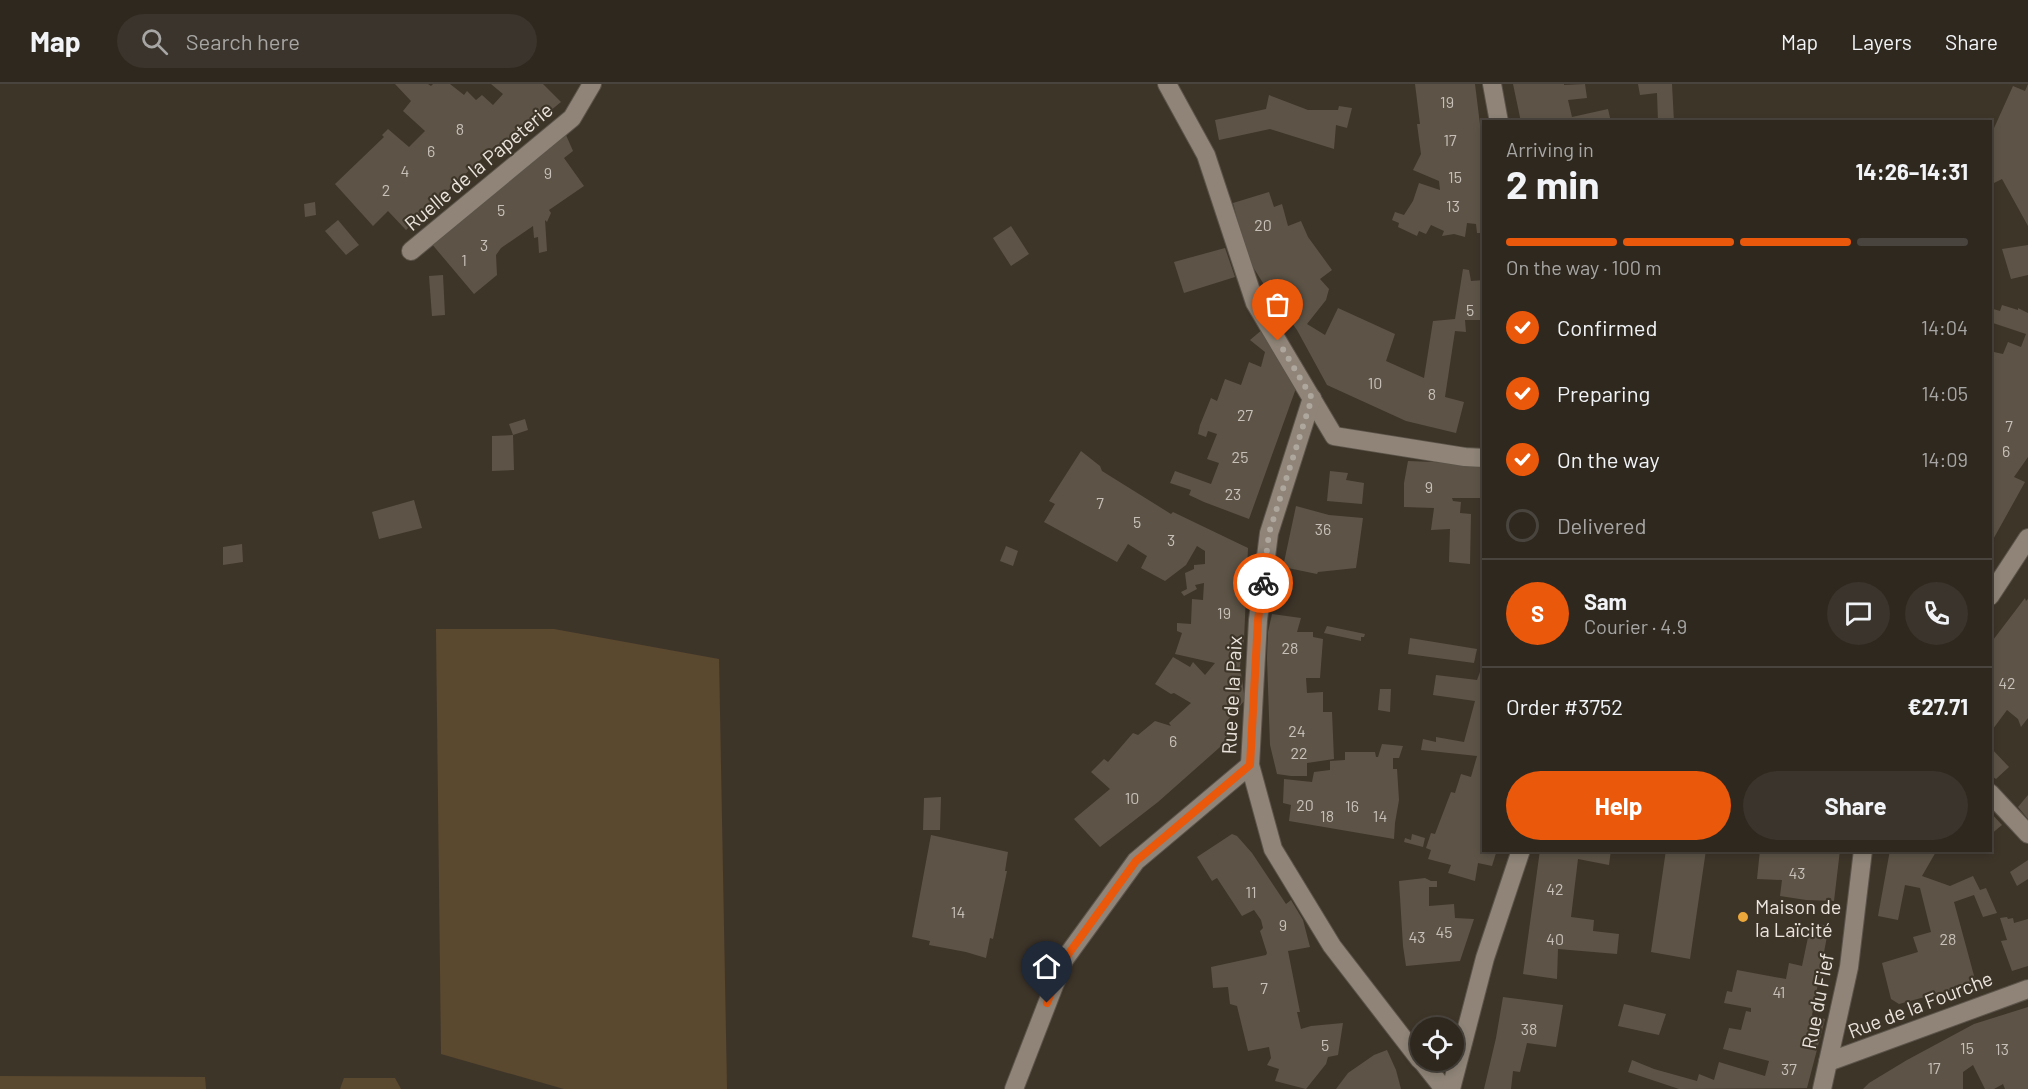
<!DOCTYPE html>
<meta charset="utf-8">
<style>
body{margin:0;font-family:Barlow,sans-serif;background:#3a342c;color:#f1f3f6;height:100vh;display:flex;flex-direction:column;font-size:22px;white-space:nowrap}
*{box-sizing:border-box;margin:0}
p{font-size:20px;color:#a7a6a4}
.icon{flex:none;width:33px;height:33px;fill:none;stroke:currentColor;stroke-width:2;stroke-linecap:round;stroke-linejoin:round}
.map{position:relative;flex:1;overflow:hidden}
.details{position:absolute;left:1482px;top:36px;width:510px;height:732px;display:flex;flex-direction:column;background:#2e281f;border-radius:0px;box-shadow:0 3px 9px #0003,0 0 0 2px #49443d}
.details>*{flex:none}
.controls{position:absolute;left:1410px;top:933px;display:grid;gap:12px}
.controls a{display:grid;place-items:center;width:54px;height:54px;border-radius:50%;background:#2e281f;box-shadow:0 3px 9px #0003,0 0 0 2px #49443d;font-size:30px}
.pin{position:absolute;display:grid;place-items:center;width:51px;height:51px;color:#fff;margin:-62px -26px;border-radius:50% 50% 50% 0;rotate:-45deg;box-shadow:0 0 6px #0007}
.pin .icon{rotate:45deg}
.courier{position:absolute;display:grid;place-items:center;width:60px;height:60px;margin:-30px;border:4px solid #ea580c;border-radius:50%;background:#fff;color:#222;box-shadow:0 2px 8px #0007}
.summary em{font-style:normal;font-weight:700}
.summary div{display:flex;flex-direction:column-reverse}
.summary{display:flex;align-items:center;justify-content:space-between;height:102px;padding:0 24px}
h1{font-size:39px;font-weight:700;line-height:45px}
.bar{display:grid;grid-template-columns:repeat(4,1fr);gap:9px 6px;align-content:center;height:72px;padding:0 24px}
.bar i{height:8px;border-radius:4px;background:#49443d}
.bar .on{background:#ea580c}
.bar p{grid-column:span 4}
.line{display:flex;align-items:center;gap:15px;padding:0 24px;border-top:2px solid #49443d}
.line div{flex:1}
.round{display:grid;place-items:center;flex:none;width:63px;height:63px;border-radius:32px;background:#3a342c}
ol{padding:0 24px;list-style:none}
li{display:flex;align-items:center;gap:18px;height:66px}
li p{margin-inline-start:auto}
li .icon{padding:6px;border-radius:50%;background:#ea580c;color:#fff;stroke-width:4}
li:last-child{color:#a7a6a4}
li i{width:33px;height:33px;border:3px solid #49443d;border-radius:50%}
.cta{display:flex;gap:12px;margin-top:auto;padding:12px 24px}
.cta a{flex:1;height:69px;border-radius:36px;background:#ea580c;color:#fff;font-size:24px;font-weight:700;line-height:69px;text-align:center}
.cta a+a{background:#3a342c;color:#f1f3f6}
header{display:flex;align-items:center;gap:36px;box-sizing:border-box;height:84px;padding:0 30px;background:#2e281f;border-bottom:2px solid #49443d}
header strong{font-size:28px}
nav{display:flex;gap:33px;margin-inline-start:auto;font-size:21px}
.search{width:420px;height:54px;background:#3a342c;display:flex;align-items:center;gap:15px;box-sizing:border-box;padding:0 21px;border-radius:33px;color:#a7a6a4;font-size:22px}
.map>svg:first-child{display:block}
.green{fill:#5b492f}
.building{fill:#5d5447}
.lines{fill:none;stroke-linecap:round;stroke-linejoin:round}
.street-casing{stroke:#5c544a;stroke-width:20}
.secondary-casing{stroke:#5c544a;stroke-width:20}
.street{stroke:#8f8477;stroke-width:18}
.secondary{stroke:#8f8477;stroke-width:18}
.done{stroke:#aea79e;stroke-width:6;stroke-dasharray:0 10.8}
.route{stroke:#ea580c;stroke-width:8}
.poi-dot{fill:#eda83b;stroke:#3e3529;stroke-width:2}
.labels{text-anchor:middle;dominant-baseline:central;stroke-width:4.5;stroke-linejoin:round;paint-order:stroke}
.number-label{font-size:16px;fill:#c7c0b8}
.street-label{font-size:20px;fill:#eae4dd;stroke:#3e3529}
.poi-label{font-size:20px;fill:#eae4dd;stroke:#3e3529;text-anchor:start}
</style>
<header>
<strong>Map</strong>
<div class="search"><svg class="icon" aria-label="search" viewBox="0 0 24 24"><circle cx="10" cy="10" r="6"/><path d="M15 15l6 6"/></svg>Search here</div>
<nav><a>Map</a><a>Layers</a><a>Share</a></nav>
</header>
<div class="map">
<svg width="2028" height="1005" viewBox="0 0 2028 1005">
<rect width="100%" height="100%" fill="#3e3529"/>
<g class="green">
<polygon points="436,545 554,545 719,575 727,1005 564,1005 441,970"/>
<polygon points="0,992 205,993 206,1005 0,1005"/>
<polygon points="344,994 395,994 401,1005 340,1005"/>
</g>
<g class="building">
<polygon points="395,0 428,0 431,2 433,0 450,0 464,11 467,7 476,16 482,11 493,21 503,10 491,0 543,0 561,18 501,67 496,61 406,146 388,127 373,142 335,100 384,53 382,51 388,45 409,63 425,47 403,27 411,17"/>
<polygon points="1415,0 1475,0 1484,73 1484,149 1477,149 1476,140 1467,139 1465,153 1454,150 1442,152 1444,147 1431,141 1426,150 1419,147 1417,152 1398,143 1399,139 1392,136 1395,128 1404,131 1413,117 1419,99 1440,106 1439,97 1413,86 1421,70 1417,40 1420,40"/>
<polygon points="1513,0 1564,0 1564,1 1585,0 1587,14 1568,16 1572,33 1608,25 1611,38 1521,38"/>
<polygon points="1638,0 1672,0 1674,38 1658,38 1657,9 1640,11"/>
<polygon points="2028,0 2028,142 2002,95 1990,101 1990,69 1993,63 1990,61 1990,53 2013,2 2025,7"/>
<polygon points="1269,11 1308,26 1338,26 1339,22 1352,24 1347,44 1336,41 1334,65 1270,45 1219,56 1215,36 1266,25"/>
<polygon points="566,51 573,67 564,74 584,102 549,126 551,129 547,138 545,136 547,167 539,169 538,153 534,154 533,142 501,164 496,171 497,191 474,210 431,159"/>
<polygon points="1269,108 1274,123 1282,120 1288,142 1301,137 1308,153 1332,186 1320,195 1329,205 1326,216 1307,240 1325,251 1338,224 1395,250 1386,277 1424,294 1433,237 1455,235 1463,185 1469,186 1471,197 1484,196 1484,236 1465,236 1466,248 1455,247 1445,313 1464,318 1456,349 1406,337 1327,301 1297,246 1263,199 1248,175 1233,119"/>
<polygon points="315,118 316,131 305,133 304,120"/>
<polygon points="338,136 359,161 346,171 325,147"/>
<polygon points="1011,142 1029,170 1011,182 993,154"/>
<polygon points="2028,161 2028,191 2011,195 2002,165"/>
<polygon points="1225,164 1235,193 1184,209 1174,178"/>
<polygon points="443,191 445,231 432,232 429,192"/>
<polygon points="2002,221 2018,226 2018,224 2028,229 2028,373 2014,393 2025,398 1990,461 1990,273 1994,268 2003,270 2008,258 2021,263 2026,250 1990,238 1990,224 2000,227"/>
<polygon points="1263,245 1299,296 1249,435 1204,418 1189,411 1191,406 1170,399 1175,387 1211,400 1219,379 1207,375 1217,350 1208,347 1206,353 1198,350 1200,341 1211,314 1217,317 1225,295 1241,301 1249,278 1261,283 1265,268 1250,256"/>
<polygon points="525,335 528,346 513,351 509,340"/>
<polygon points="513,351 514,386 492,387 492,352"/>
<polygon points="1081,367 1100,382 1102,387 1171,430 1173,428 1248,464 1244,556 1240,582 1245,616 1226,638 1237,648 1158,718 1100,763 1074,735 1110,705 1091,688 1104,675 1108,678 1133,649 1138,651 1155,637 1171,642 1169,639 1191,619 1174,609 1171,610 1155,600 1173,573 1190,583 1193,578 1205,591 1215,579 1175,570 1182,549 1177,547 1177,539 1191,540 1192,515 1203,516 1204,499 1195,501 1197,505 1184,512 1181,508 1187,505 1185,489 1194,485 1194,481 1205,480 1205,467 1197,462 1186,481 1165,497 1141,484 1147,472 1128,460 1117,478 1044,438 1055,420 1049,417"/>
<polygon points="1408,377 1484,380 1484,414 1452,414 1453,417 1461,418 1460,429 1471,430 1470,480 1449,478 1450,445 1431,446 1434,424 1404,423 1404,399"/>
<polygon points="1330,387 1348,389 1346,396 1364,399 1362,420 1327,417"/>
<polygon points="414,416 422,444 379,455 372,428"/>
<polygon points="1296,422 1329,431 1363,434 1356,484 1318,488 1317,490 1283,483"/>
<polygon points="242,460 243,478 223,481 223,463"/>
<polygon points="1006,462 1018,467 1013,482 1000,477"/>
<polygon points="1282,485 1290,486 1287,499 1279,498"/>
<polygon points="2025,514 2026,517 2028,515 2028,634 2021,643 2018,635 2007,626 1990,649 1990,560"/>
<polygon points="1272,530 1301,534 1297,548 1313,548 1313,553 1323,555 1320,594 1306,594 1307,609 1323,608 1323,628 1332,628 1334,675 1307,679 1307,692 1291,692 1277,690 1270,661 1267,574 1268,548"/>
<polygon points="1327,542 1365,550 1364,553 1361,553 1361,557 1324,549"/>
<polygon points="1410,554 1477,565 1474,579 1408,570"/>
<polygon points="1480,588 1484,589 1484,766 1497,766 1492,782 1478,779 1475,797 1448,789 1451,781 1428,775 1431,766 1426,764 1431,749 1435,750 1451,708 1455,709 1461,690 1471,693 1477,672 1421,666 1423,655 1436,658 1436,653 1464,658 1475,617 1433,611 1436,591 1477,596"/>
<polygon points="1380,605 1391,605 1390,628 1378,626"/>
<polygon points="1382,660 1403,662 1399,674 1393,674 1393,685 1397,685 1399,716 1395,739 1394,755 1289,737 1291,721 1283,719 1284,695 1312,698 1314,688 1330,686 1330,677 1345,676 1345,668 1375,668 1376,673 1378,673"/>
<polygon points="1990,663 2009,683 1996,695 1990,691"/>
<polygon points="2028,711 2028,735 2018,723"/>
<polygon points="941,713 940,746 923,746 924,714"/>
<polygon points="1990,728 2002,741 1990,751"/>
<polygon points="1232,750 1237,752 1252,769 1286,820 1291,816 1303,836 1310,863 1288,867 1300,928 1297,928 1301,945 1311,942 1343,939 1338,971 1328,973 1326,980 1306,1005 1275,997 1279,985 1267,981 1271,974 1269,963 1248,967 1237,922 1230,920 1228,903 1213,904 1211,883 1266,871 1267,869 1260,847 1263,844 1261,836 1254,826 1242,832 1217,794 1212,797 1197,773"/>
<polygon points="1412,750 1425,754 1423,763 1404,758 1405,754 1411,756"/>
<polygon points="931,751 1008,768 1005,787 1007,787 993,855 990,854 986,874 966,868 929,861 930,857 912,853"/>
<polygon points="1540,766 1611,766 1609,781 1578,775 1571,833 1594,836 1593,847 1619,850 1617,870 1558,865 1557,895 1523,890"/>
<polygon points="1666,766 1706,766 1690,875 1651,868"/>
<polygon points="1760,766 1840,766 1834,817 1806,816 1780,812 1782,796 1757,795"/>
<polygon points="1890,766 1937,766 1922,792 1950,802 1973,792 1980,806 1986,804 1997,829 1983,833 1974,811 1954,818 1976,899 1899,920 1891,915 1882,879 1918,868 1913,853 1931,848 1920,804 1905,801 1898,836 1878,832"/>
<polygon points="2028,776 2028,795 2017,802 2010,788"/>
<polygon points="1425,794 1431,797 1437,797 1437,803 1429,803 1429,822 1454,820 1455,834 1474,835 1460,877 1406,882 1403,862 1399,797"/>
<polygon points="2007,833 2008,835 2013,834 2014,839 2028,835 2028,882 2012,887 2001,857 2007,856 2000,834"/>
<polygon points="1811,839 1829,842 1812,931 1825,935 1807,1004 1679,1005 1628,988 1632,976 1654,985 1697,997 1699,990 1714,996 1719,978 1765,992 1769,977 1723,965 1729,944 1741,946 1746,927 1751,928 1751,924 1724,919 1727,907 1732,908 1737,886 1786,895 1789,879 1802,882"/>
<polygon points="1503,913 1563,921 1556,963 1527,959 1520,988 1513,987 1511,1005 1484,1005 1496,954"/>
<polygon points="1624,920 1666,930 1659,951 1618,942"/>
<polygon points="2028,923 2028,1005 2005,1005 2003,1000 1994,1005 1985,1005 1973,981 1963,988 1963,1005 1863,1005 1869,999 1907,976 1974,940"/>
<polygon points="1387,966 1396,986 1401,1005 1336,1005 1348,989 1374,971"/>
</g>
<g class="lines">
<g class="street-casing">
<g id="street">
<polyline points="1167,0 1206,71 1255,219 1334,352 1465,373 1484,374"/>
<polyline points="1492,0 1499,38"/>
<polyline points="411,167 572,34 592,0"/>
<polyline points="1312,314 1269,449 1258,536 1250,681 1273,765 1332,862 1420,976"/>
<polyline points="1990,709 2028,750"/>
<polyline points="1421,976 1444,1005"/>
<polyline points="1828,978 2028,905"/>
<polyline points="1014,1005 1064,876 1136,777 1250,681"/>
<polyline points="1451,1005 1485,874 1521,766"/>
</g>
</g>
<g class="secondary-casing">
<g id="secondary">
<polyline points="1990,512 2028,454"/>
<polyline points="1822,1005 1849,883 1863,766"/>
</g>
</g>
<use href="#street" class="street"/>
<use href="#secondary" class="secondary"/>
</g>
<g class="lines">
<polyline class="done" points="1263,499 1269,449 1312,314 1278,257"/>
<polyline class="route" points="1047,919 1064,876 1136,777 1250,681 1258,536 1263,499"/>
</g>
<circle class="poi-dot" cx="1743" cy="833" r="6"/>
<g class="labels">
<g class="number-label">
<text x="1447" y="17">19</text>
<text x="460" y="44">8</text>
<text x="1450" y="55">17</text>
<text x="431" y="66">6</text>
<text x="405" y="86">4</text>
<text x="548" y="88">9</text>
<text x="1455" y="92">15</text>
<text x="386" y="105">2</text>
<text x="1453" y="121">13</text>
<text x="501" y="125">5</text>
<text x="1263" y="140">20</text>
<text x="484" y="160">3</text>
<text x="464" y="175">1</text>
<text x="1470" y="225">5</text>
<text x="1375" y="298">10</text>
<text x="1432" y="309">8</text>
<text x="1245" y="330">27</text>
<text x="2009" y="341">7</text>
<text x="2006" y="366">6</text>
<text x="1240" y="372">25</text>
<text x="1429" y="402">9</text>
<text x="1233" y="409">23</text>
<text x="1100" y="418">7</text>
<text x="1137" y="437">5</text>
<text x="1323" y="444">36</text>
<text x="1171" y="455">3</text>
<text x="1224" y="528">19</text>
<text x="1290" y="563">28</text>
<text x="2007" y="598">42</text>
<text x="1297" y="646">24</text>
<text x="1173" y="656">6</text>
<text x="1299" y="668">22</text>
<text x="1132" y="713">10</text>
<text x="1305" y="720">20</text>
<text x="1352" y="721">16</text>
<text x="1327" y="731">18</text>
<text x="1380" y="731">14</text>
<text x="1797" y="788">43</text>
<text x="1555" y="804">42</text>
<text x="1251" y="807">11</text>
<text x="958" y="827">14</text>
<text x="1283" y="840">9</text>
<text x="1444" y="847">45</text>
<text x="1417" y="852">43</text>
<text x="1555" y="854">40</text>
<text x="1948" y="854">28</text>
<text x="1264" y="903">7</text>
<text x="1779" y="907">41</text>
<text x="1529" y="944">38</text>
<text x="1325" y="960">5</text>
<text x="1967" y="963">15</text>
<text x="2002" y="964">13</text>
<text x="1934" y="983">17</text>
<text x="1789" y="984">37</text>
</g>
<g class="street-label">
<text transform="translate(478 82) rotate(-40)">Ruelle de la Papeterie</text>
<text transform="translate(1231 611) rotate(-87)">Rue de la Paix</text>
<text transform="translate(1817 917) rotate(-79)">Rue du Fief</text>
<text transform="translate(1920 920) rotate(-21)">Rue de la Fourche</text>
</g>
<g class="poi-label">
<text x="1755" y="822">Maison de<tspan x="1755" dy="23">la Laïcité</tspan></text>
</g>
</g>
</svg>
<div class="controls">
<a><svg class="icon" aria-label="locate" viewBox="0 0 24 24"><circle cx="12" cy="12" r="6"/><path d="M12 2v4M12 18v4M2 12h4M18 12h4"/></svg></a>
</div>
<div class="pin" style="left:1278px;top:257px;background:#ea580c"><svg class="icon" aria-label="bag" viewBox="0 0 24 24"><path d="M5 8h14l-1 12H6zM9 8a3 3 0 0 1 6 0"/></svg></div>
<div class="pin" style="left:1047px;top:919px;background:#1f2937"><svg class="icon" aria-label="home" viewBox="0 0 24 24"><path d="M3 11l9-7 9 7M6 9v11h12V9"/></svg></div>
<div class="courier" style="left:1263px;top:499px"><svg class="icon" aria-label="bike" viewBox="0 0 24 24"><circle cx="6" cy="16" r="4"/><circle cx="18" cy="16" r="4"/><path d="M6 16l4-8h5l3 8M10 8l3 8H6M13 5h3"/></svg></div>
<section class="details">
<div class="summary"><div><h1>2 min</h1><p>Arriving in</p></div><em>14:26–14:31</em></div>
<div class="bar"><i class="on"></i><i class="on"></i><i class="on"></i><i></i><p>On the way · 100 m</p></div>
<ol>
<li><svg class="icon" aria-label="check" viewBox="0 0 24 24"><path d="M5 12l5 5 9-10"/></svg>Confirmed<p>14:04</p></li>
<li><svg class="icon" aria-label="check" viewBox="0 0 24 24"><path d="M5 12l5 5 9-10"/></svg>Preparing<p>14:05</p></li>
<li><svg class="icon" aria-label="check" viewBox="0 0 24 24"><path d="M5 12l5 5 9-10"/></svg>On the way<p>14:09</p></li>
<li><i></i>Delivered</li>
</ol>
<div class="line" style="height:108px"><b class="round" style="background:#ea580c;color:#fff">S</b><div><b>Sam</b><p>Courier · 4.9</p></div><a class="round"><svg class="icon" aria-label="chat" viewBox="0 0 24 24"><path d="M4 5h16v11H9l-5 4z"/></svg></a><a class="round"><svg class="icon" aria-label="phone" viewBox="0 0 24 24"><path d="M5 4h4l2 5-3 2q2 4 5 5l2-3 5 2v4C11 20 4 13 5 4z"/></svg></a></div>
<div class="line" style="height:78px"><div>Order #3752</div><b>€27.71</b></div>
<div class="cta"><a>Help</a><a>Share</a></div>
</section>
</div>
